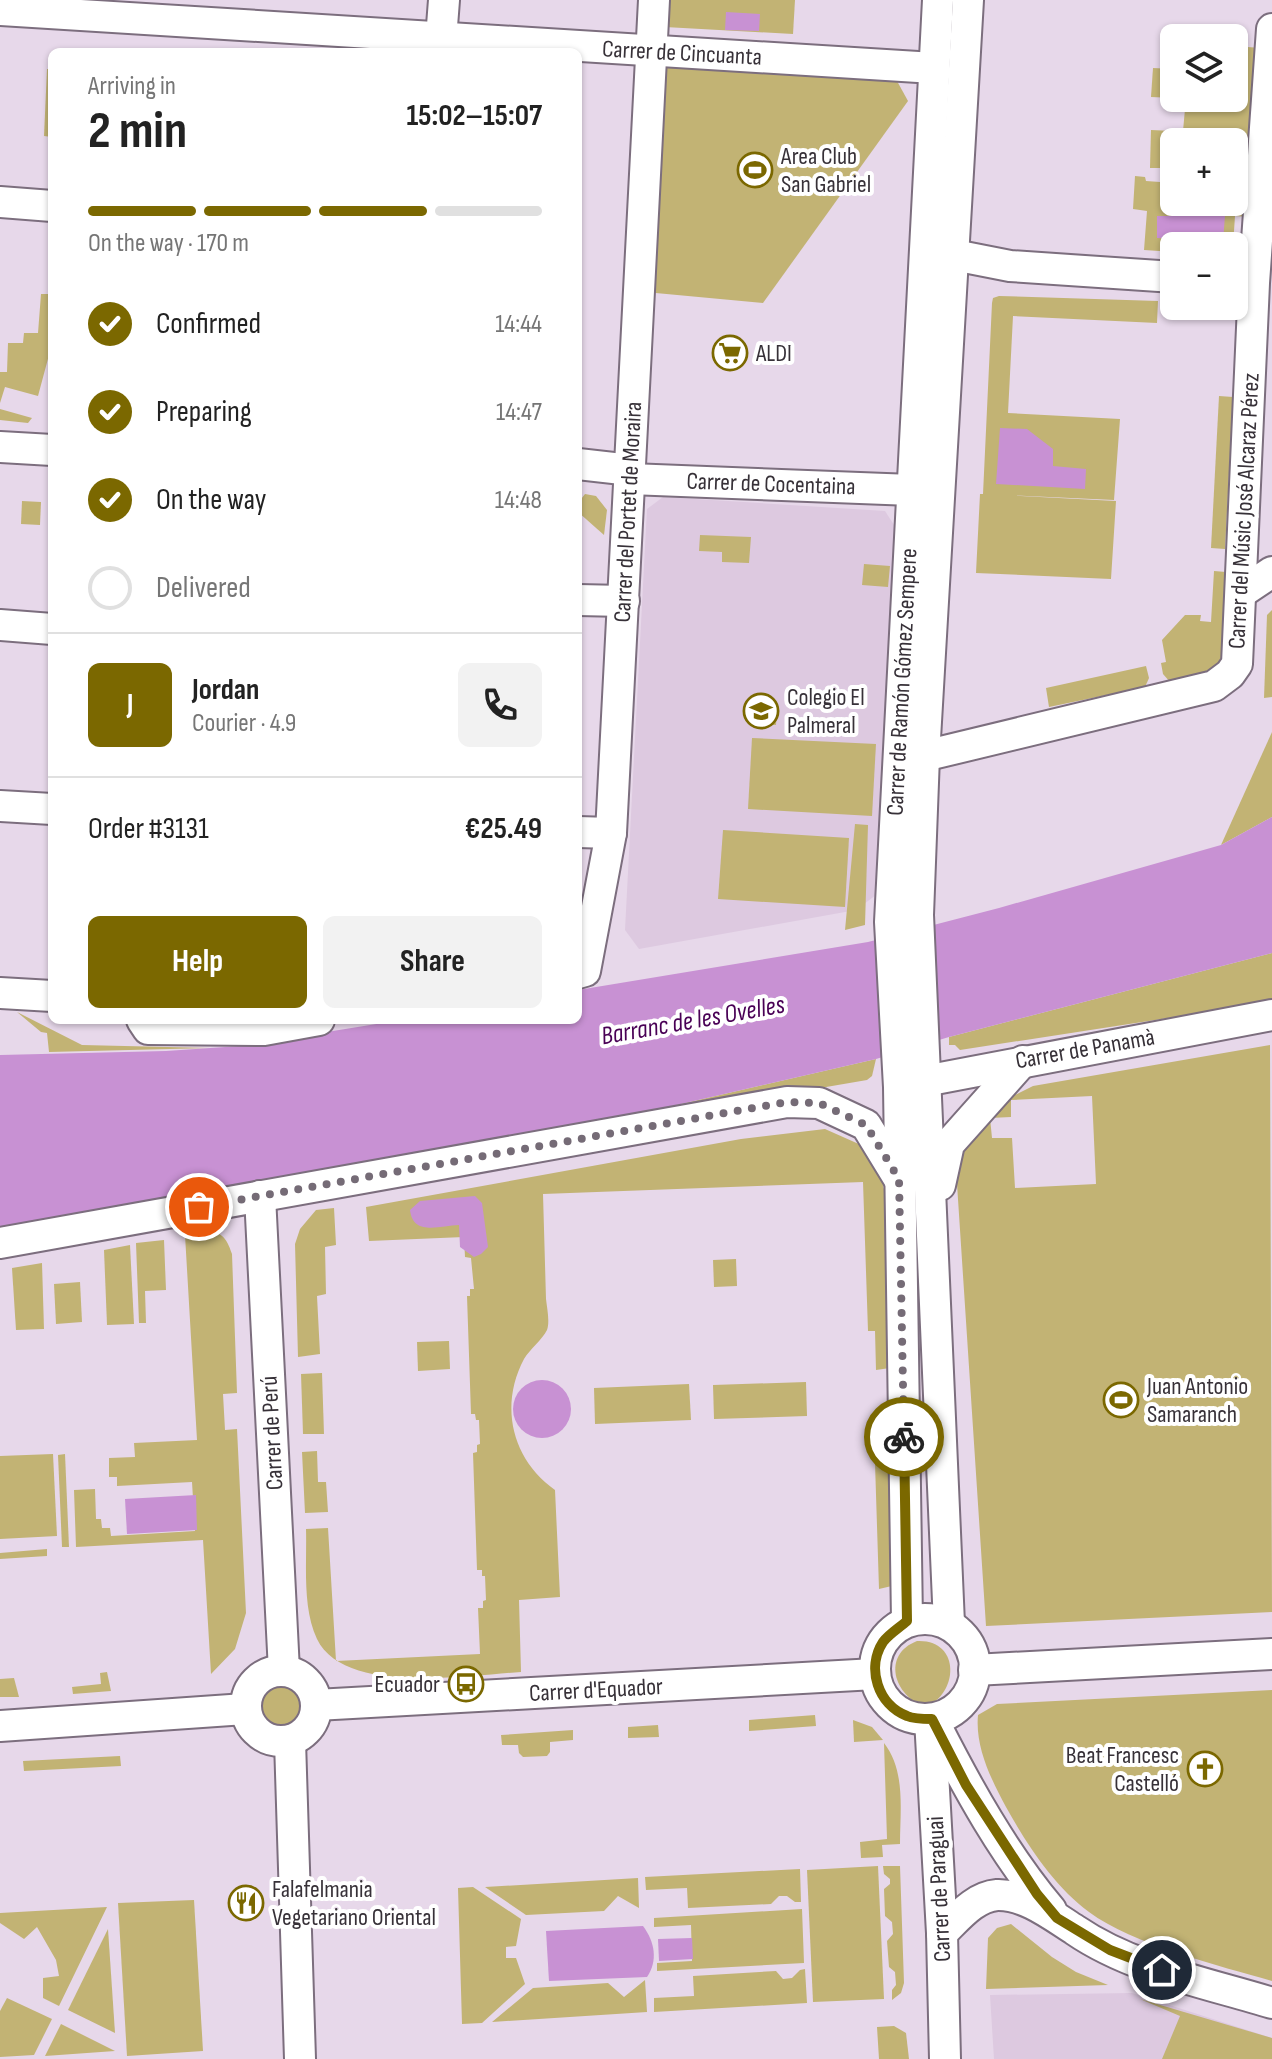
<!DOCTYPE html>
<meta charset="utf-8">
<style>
body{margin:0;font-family:"Sofia Sans Condensed",sans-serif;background:#f2f2f2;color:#222;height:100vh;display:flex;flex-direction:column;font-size:30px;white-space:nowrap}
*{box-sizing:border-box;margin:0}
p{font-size:26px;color:#767676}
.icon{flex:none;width:44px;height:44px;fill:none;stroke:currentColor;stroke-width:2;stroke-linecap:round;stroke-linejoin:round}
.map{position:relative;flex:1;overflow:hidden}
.details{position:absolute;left:48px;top:48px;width:534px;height:976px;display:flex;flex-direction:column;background:#fff;border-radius:12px;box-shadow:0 2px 6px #0004}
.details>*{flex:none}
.buttons{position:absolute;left:1160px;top:24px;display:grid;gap:16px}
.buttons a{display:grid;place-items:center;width:88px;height:88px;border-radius:12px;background:#fff;box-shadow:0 2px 6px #0004;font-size:40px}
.pin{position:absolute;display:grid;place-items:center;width:68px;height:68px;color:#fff;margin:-34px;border:4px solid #fff;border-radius:50%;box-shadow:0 2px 8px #0007}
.courier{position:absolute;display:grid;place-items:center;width:80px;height:80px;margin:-40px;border:6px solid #7b6800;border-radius:50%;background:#fff;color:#222;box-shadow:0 2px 10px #0007}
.headline em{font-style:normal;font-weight:700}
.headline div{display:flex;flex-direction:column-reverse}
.headline{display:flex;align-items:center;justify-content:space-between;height:136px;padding:0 40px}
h1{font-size:52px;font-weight:700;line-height:60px}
.bar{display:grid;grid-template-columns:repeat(4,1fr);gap:12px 8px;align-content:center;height:96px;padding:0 40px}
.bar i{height:10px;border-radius:6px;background:#e0e0e0}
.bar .on{background:#7b6800}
.bar p{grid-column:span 4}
.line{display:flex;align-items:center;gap:20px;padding:0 40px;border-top:2px solid #e0e0e0}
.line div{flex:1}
.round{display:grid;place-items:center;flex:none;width:84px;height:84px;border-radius:12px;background:#f2f2f2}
ol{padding:0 40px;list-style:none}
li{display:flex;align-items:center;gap:24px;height:88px}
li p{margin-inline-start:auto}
li .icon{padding:8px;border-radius:50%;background:#7b6800;color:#fff;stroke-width:4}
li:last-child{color:#767676}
li i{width:44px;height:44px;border:4px solid #e0e0e0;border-radius:50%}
.cta{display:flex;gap:16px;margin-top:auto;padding:16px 40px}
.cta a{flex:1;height:92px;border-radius:12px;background:#7b6800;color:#fff;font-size:32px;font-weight:700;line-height:92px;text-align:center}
.cta a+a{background:#f2f2f2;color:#222}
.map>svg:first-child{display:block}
.built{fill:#ddc9e0}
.green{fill:#c2b374;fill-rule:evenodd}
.water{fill:#c891d3}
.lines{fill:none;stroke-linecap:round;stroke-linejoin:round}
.minor-casing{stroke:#7c6e7e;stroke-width:34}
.minor{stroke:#fff;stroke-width:30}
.done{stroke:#756b76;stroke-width:8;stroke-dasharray:0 14.4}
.route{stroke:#7b6800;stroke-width:10}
.labels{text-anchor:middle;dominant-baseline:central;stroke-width:8;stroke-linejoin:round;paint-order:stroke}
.street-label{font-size:24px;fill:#373138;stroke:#fff}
.poi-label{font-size:24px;fill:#373138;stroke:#fff;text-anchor:start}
.water-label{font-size:26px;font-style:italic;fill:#490055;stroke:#fff}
</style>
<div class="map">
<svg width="1272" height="2059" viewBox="0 0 1272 2059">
<rect width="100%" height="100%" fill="#e7d8ea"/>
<g class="built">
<polygon points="663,497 885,511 896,528 876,895 856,910 639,949 625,930 647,509"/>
<polygon points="1132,1993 1272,2038 1272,2059 994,2059 990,1995"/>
</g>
<g class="green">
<polygon points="667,0 795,0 793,34 665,27"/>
<polygon points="1234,46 1261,48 1250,182 1234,181 1234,142 1182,142 1186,98 1234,98"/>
<polygon points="668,67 897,81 908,101 763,303 645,292 656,77"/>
<polygon points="1153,68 1174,69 1174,98 1151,97"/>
<polygon points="47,69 52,69 52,137 44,136"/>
<polygon points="1151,130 1173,131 1172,168 1150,168"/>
<polygon points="1135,176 1145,177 1146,181 1174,183 1174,202 1234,202 1234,188 1251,189 1250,217 1235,216 1233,246 1174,246 1174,252 1144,250 1147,211 1133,209"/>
<polygon points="41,294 52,294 52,355 49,355 38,396 5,387 0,403 0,372 7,372 8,343 23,343 24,333 38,333"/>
<polygon points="999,296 1158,301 1157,323 1013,316 1008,413 1120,419 1114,500 1004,495 1116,501 1111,579 976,573 980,494 983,494 992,303 993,298"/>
<polygon points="1219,396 1233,397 1225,549 1211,548"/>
<polygon points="0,409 32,418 28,423 0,420"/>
<polygon points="585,494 596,496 607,510 604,535 578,512 578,503"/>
<polygon points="22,501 41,502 40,525 21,524"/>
<polygon points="700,535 751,537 749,563 722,562 722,552 699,551"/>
<polygon points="864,564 890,566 888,587 862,585"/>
<polygon points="1214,571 1226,572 1223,660 1219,669 1170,682 1163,674 1161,663 1166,662 1162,640 1185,615 1201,615 1200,621 1211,622"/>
<polygon points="1272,610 1272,697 1264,698 1267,615"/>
<polygon points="1146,666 1149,678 1145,687 1049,707 1046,688"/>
<polygon points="751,705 777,706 776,725 750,724"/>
<polygon points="1272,732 1272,817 1221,845"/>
<polygon points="752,738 876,744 872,816 748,809"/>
<polygon points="855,824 868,825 865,925 845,930"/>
<polygon points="723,830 849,838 845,907 718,899"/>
<polygon points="1272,953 1272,1002 960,1050 955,1045 949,1045 949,1037"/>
<polygon points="17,1012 82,1045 210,1048 49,1052 47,1033 41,1032"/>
<path d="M1270 1045 1272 1612 986 1626 957 1184 963 1150 1007 1099 1033 1086ZM1092 1096 1096 1184 1015 1188 1012 1138H992L990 1118 1011 1117V1100Z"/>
<polygon points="876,1059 872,1076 867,1080 551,1134"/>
<path d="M825 1129 861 1145 879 1168 888 1206 890 1368 876 1370 875 1331H868L863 1182 543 1194C544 1229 545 1264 546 1299 547 1308 550 1322 547 1330 542 1340 530 1349 524 1359 499 1406 512 1460 555 1490L560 1597 519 1600 521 1672C470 1675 344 1696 317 1639 302 1607 307 1564 306 1529L328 1528 336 1661 480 1654 478 1608H483V1601L486 1600 485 1576H482V1570H477L473 1453 477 1452V1445L480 1444 479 1420H476L475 1414H471L467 1296H470V1289H474L471 1258 465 1257 464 1237 369 1241 366 1207 741 1139Z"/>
<polygon points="334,1208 336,1245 325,1247 326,1294 317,1296 320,1354 298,1357 295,1244 300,1229 316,1210"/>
<path d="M210 1231C224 1233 228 1242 232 1254L237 1393 223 1394 225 1430 237 1429 246 1613 235 1649 211 1674 203 1540 76 1547 74 1490 95 1489 96 1519H101L102 1528H110L111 1536 195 1531 192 1482 117 1486V1477H109V1458L135 1457 134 1443 197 1440 185 1235Z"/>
<polygon points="164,1240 166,1290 145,1291 146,1323 139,1323 136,1243"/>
<polygon points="130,1245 134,1324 107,1325 104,1250"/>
<polygon points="736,1259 737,1286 714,1287 713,1260"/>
<polygon points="42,1263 44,1329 16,1330 12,1268"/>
<polygon points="80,1282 82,1322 56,1324 54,1284"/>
<polygon points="449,1341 450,1369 418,1371 417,1342"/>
<polygon points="322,1373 324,1434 303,1434 301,1374"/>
<polygon points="806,1382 807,1416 714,1419 713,1385"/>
<polygon points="689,1384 691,1420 595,1424 594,1388"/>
<polygon points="887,1426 893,1428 896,1585 879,1589 875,1463 879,1463 878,1427"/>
<polygon points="317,1451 318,1482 326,1482 328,1512 305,1513 302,1452"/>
<polygon points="53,1454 57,1536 0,1539 0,1456"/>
<polygon points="65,1454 69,1547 62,1547 58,1455"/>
<polygon points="47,1549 47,1556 0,1559 0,1553"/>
<path d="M917 1641C961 1639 959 1694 925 1707 894 1696 881 1655 917 1641Z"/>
<polygon points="107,1672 111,1691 73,1694 72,1687 101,1684 100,1673"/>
<polygon points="14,1678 19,1697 0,1697 0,1679"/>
<circle cx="281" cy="1706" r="27"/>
<path d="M1272 1690V1981C1220 1966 1132 1944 1089 1912 1054 1886 1027 1845 1006 1807 991 1779 975 1747 978 1715L997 1704Z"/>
<polygon points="815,1715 816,1726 749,1731 749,1720"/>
<polygon points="853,1720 872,1727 883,1740 854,1742"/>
<polygon points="658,1725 659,1737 628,1738 628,1727"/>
<polygon points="573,1730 573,1740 550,1742 550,1752 547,1756 523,1757 519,1753 518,1745 502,1745 501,1735"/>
<path d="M884 1743C906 1771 900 1811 900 1844L882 1845 883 1857 861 1858 860 1842 887 1839Z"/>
<polygon points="120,1756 121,1766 24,1771 23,1761"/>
<polygon points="878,1866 884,1999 813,2002 807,1870"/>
<polygon points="883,1866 900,1866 904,1983 901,1993 892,2000 892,1990 896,1985 895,1972 889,1967 887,1941 893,1934 892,1922 885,1916 884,1889 890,1884 890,1879 884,1874"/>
<polygon points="800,1869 801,1902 795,1902 787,1896 779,1896 771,1904 688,1908 687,1888 646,1890 645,1877"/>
<polygon points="638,1878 639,1908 618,1896 604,1911 526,1915 485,1887"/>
<polygon points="473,1887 521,1919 516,1946 506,1947 506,1958 516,1958 525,1984 482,2023 462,2024 458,1888"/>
<polygon points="194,1900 203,2051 127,2056 118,1903"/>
<polygon points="107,1907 59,2006 43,1998 43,1978 59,1976 56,1960 37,1927 24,1939 0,1923 0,1913"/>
<polygon points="802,1909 804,1963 657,1971 657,1963 692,1961 691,1925 654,1927 654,1918"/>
<polygon points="1011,1924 1052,1957 1076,1972 1108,1985 986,1989 988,1938 997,1928"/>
<polygon points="108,1929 115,2033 68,2010"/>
<polygon points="805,1969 807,2003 654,2012 654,1998 694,1996 693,1976 776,1971 783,1979 792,1978 800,1970"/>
<polygon points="645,1980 647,2012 492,2022 533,1988 608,1983 624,1997"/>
<polygon points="7,1998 52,2019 34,2055 0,2057 0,2011"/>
<polygon points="1140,1999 1272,2038 1272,2059 1162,2059 1180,2016"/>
<polygon points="61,2024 115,2051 45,2056"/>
<polygon points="894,2026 906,2033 909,2059 879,2059 877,2027"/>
</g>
<g class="water">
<polygon points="726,12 760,14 759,31 725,30"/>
<polygon points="1191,202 1226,202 1223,242 1157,238 1157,216 1178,216"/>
<polygon points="1000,428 1027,429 1053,449 1053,466 1086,469 1085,489 996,484"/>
<polygon points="1272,817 1272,953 949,1037 876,1059 551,1134 0,1228 0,1055 166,1051 240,1046 401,1020 578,1020 578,990 868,942 999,908 1221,845"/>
<path d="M475 1196 482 1203 488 1247 481 1254 474 1257 460 1247 459 1225C439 1226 413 1236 410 1210L420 1201Z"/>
<circle cx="542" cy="1409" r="29"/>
<polygon points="196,1495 197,1530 127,1534 125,1499"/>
<path d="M643 1926C655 1942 658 1961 647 1977L549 1981 546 1931Z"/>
<polygon points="692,1938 693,1959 659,1961 658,1939"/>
</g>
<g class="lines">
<g class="minor-casing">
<g id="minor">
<polyline points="0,10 934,68"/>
<polyline points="436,52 441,39 444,0"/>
<polyline points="0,202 52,206"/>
<polyline points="938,242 954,255 1010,266 1174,277"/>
<polyline points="0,447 52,450"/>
<polyline points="578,464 631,470"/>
<polyline points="630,479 912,490 927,503"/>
<polyline points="1242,592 1272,572"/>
<polyline points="578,600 624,601"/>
<polyline points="0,625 52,629"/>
<polyline points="911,770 924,756 1214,686 1230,674 1237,664 1254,283 1272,29"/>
<polyline points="0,806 52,809"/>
<polyline points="578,832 611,833"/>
<polyline points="578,973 585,971 611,833 654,0"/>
<polyline points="0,993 52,996"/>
<polyline points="142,1020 148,1029 264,1030 319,1020"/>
<polyline points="909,1084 1272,1015"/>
<polyline points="940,1185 949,1144 1023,1061"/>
<polyline points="260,1196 284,1671"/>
<polyline points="0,1243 787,1102 819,1103 866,1125 899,1179"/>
<circle cx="925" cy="1669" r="50"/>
<polyline points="907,1621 899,1087 890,922 938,0"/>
<polyline points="949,1624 918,915 924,756 968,0"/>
<polyline points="974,1670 1272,1654"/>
<circle cx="281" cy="1706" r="35"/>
<polyline points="316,1705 875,1674"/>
<polyline points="930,1719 942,1933 945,2059"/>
<path d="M935 1724C968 1789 1004 1854 1051 1910"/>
<polyline points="0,1726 245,1709"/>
<polyline points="290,1741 300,2059"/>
<path d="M942 1933C958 1918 974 1897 997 1895 1025 1894 1053 1916 1075 1930 1132 1969 1207 1983 1272 2003"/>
</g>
</g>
<use href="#minor" class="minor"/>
</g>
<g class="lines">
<polyline class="done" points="199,1207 787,1102 819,1103 866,1125 899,1179 904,1437"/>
<path class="route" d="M904 1437 907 1621C899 1628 889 1634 883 1642 866 1668 878 1705 907 1716 914 1719 925 1719 932 1719L966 1785 1037 1894 1057 1918 1110 1950 1162 1970"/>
</g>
<defs>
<g id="stadium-ring" transform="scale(1.8)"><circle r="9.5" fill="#fff" stroke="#7b6800" stroke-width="1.5"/><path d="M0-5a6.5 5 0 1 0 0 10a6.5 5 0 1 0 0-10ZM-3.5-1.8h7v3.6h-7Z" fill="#7b6800"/></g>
<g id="supermarket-ring" transform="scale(1.8)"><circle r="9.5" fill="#fff" stroke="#7b6800" stroke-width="1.5"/><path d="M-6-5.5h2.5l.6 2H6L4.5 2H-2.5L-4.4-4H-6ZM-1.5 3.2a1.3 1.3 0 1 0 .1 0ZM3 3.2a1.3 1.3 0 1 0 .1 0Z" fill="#7b6800"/></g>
<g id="school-ring" transform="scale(1.8)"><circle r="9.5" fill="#fff" stroke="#7b6800" stroke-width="1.5"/><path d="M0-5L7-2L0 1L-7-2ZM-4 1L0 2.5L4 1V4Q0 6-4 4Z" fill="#7b6800"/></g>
<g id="bus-ring" transform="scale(1.8)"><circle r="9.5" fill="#fff" stroke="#7b6800" stroke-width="1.5"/><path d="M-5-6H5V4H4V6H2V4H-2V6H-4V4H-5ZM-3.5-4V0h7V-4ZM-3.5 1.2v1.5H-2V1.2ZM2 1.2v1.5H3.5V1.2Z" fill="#7b6800"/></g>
<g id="church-ring" transform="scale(1.8)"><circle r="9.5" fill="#fff" stroke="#7b6800" stroke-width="1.5"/><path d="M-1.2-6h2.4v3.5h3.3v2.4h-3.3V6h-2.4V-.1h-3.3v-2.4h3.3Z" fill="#7b6800"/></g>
<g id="restaurant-ring" transform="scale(1.8)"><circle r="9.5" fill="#fff" stroke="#7b6800" stroke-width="1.5"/><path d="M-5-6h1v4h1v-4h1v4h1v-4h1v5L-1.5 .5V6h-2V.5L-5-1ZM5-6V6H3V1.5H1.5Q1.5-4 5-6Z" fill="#7b6800"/></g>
</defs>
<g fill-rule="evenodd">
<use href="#stadium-ring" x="755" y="170"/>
<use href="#supermarket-ring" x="730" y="353"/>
<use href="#school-ring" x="761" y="711"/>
<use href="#stadium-ring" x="1121" y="1400"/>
<use href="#bus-ring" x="466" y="1684"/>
<use href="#church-ring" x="1205" y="1769"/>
<use href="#restaurant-ring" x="246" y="1903"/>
</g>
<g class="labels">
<g class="street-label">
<text transform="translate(682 53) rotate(3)">Carrer de Cincuanta</text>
<text transform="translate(771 484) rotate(2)">Carrer de Cocentaina</text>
<text transform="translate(1244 511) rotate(-87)">Carrer del Músic José Alcaraz Pérez</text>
<text transform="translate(628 512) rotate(-87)">Carrer del Portet de Moraira</text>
<text transform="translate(902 682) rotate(-87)">Carrer de Ramón Gómez Sempere</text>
<text transform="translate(1085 1049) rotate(-10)">Carrer de Panamà</text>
<text transform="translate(272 1433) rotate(-93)">Carrer de Perú</text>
<text transform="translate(596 1690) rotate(-3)">Carrer d'Equador</text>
<text transform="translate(939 1889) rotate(-93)">Carrer de Paraguai</text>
</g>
<g class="poi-label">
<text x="781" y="156">Area Club<tspan x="781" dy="28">San Gabriel</tspan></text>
<text x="756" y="353">ALDI</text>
<text x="787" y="697">Colegio El<tspan x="787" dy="28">Palmeral</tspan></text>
<text x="1147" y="1386">Juan Antonio<tspan x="1147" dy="28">Samaranch</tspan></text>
<text x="440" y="1684" text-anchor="end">Ecuador</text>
<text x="1179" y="1755" text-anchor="end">Beat Francesc<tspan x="1179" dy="28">Castelló</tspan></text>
<text x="272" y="1889">Falafelmania<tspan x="272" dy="28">Vegetariano Oriental</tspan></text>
</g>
<g class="water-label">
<text transform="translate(693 1021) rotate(-10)">Barranc de les Ovelles</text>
</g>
</g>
</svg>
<div class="buttons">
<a><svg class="icon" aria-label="layers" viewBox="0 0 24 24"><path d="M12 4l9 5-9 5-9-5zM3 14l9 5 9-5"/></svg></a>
<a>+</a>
<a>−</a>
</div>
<div class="pin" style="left:199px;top:1207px;background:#ea580c"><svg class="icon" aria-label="bag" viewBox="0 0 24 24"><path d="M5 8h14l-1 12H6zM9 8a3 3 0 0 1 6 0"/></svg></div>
<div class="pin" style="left:1162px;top:1970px;background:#1f2937"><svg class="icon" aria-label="home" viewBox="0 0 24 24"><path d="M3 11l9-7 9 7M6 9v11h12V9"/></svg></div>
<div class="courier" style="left:904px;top:1437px"><svg class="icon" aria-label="bike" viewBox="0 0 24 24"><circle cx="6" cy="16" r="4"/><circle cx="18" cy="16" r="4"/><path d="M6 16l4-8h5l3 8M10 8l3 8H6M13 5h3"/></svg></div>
<section class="details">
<div class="headline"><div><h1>2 min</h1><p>Arriving in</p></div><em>15:02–15:07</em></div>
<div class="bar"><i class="on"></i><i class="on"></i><i class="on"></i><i></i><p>On the way · 170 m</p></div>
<ol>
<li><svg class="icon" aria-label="check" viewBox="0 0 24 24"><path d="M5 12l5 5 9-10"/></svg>Confirmed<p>14:44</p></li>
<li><svg class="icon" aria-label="check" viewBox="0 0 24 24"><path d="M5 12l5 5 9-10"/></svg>Preparing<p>14:47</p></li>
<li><svg class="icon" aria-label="check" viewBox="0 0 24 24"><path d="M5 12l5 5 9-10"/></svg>On the way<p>14:48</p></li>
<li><i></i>Delivered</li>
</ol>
<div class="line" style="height:144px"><b class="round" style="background:#7b6800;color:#fff">J</b><div><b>Jordan</b><p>Courier · 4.9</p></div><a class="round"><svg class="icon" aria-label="phone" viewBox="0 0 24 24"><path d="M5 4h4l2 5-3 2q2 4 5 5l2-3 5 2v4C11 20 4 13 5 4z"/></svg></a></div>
<div class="line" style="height:104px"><div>Order #3131</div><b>€25.49</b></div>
<div class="cta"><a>Help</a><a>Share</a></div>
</section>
</div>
